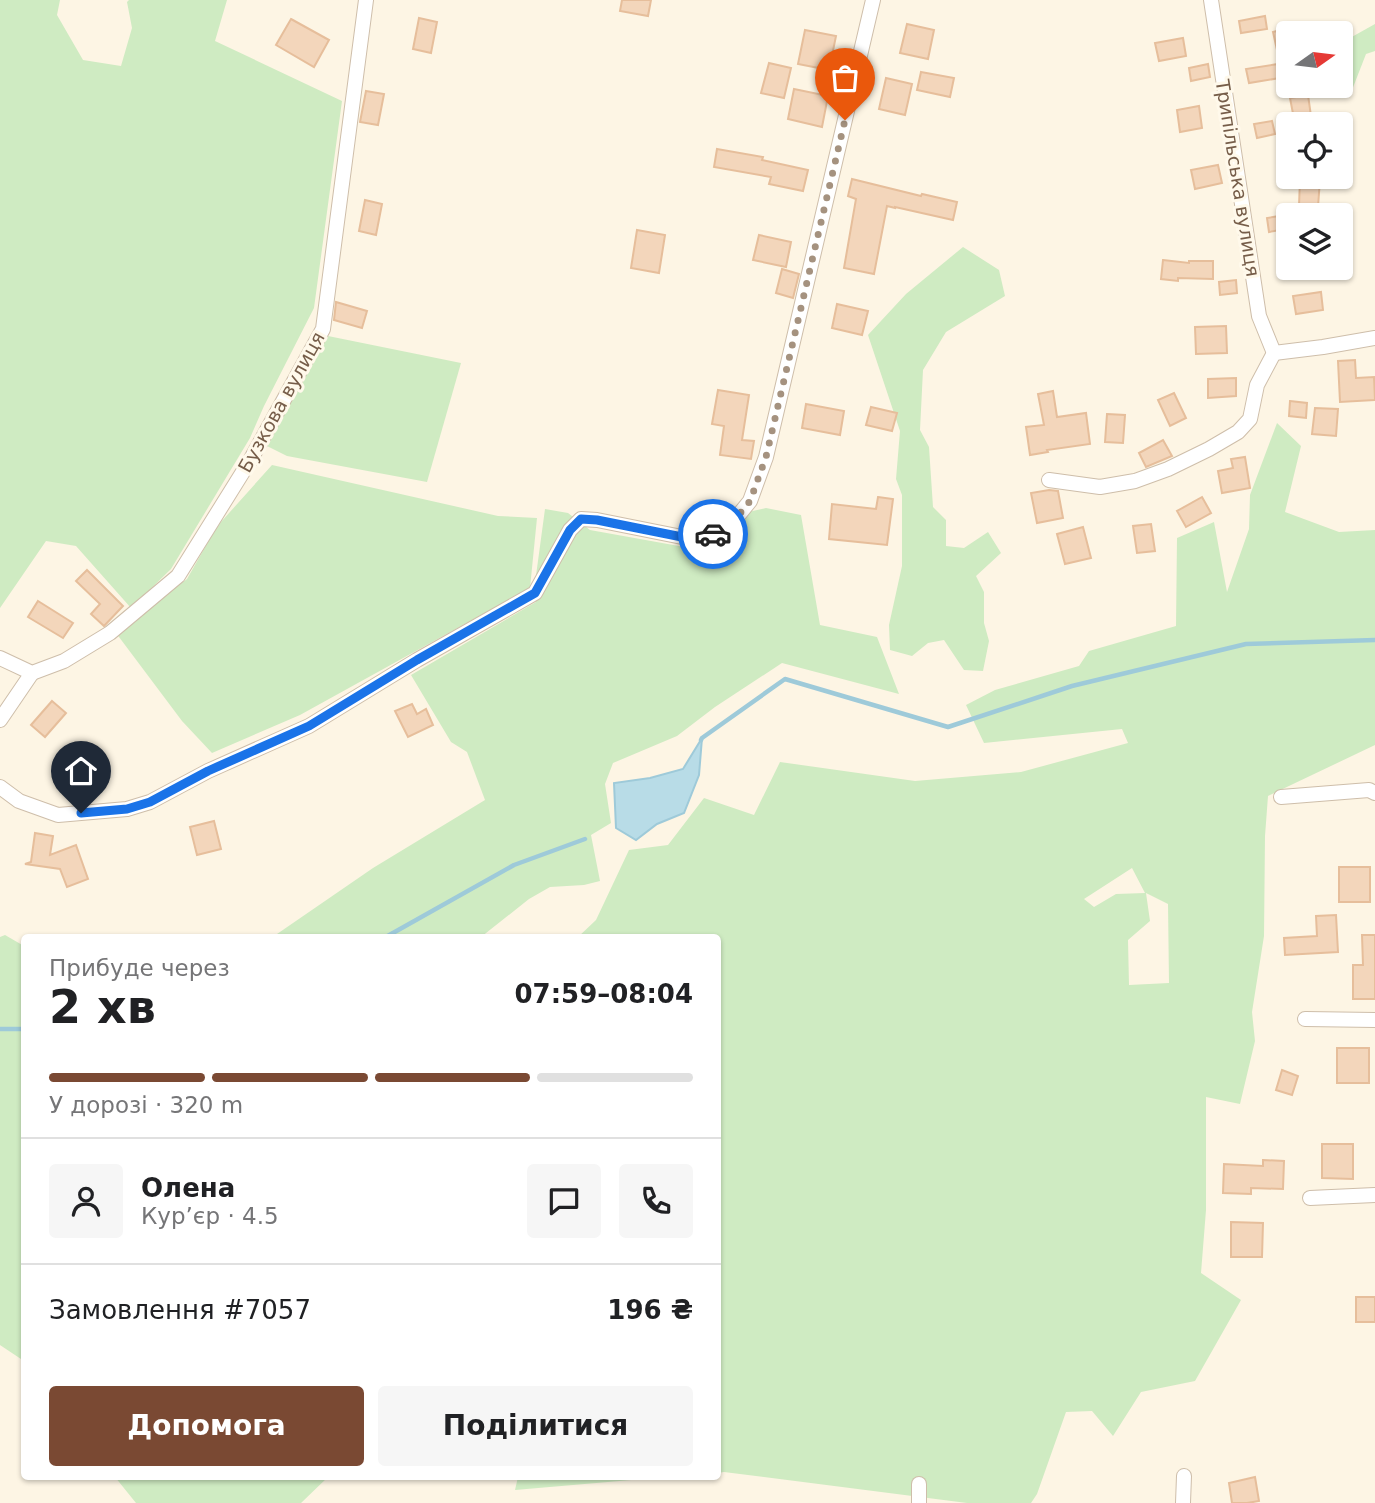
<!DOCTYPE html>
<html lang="uk">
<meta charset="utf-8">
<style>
body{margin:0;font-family:"DejaVu Sans",sans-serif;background:#f6f6f6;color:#202124;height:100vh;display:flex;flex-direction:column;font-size:26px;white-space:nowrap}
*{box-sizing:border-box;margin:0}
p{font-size:23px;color:#757577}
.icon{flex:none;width:38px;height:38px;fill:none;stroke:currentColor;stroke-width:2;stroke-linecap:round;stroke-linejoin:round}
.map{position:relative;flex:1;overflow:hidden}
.side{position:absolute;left:21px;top:934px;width:700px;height:546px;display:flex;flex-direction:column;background:#fff;border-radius:7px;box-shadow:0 2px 5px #0004}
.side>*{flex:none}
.needle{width:46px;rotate:76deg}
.fabs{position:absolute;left:1276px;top:21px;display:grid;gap:14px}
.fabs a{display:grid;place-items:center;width:77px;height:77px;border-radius:7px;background:#fff;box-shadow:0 2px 5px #0004;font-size:35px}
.pin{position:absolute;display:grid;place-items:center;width:60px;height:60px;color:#fff;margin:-72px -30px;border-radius:50% 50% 50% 0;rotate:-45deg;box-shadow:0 0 7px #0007}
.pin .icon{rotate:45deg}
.courier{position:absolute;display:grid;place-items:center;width:70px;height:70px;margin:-35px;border:5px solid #1a73e8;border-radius:50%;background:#fff;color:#222;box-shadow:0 2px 9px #0007}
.headline em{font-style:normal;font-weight:800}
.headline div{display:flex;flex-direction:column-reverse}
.headline{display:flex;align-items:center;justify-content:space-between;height:119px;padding:0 28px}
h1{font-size:46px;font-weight:800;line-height:52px}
.bar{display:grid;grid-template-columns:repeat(4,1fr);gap:10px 7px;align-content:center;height:84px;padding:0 28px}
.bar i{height:9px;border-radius:5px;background:#e0e0e0}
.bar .selected{background:#7a4933}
.bar p{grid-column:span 4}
.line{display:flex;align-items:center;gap:18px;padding:0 28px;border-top:2px solid #e0e0e0}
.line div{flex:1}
.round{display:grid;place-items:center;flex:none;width:74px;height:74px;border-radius:7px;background:#f6f6f6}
.primary-button{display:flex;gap:14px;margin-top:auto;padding:14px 28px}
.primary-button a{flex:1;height:80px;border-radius:7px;background:#7a4933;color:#fff;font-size:28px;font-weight:800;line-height:80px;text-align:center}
.primary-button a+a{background:#f6f6f6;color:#202124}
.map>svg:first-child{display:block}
.green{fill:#cfebc2;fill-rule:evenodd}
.water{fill:#b8dce7;stroke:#9ecad9;stroke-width:2}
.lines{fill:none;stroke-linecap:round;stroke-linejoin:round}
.stream{stroke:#9ecad9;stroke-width:4.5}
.building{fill:#f3d6bb;stroke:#e6be9b;stroke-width:2}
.street-casing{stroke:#cebeaa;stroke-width:16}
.street{stroke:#fff;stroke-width:14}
.done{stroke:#a5927f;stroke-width:7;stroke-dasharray:0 12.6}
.route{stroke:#1a73e8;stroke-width:9}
.labels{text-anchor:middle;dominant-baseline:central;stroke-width:6;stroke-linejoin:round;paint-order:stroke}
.street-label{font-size:19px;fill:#765d49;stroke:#fff9eb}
</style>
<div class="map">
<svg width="1375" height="1503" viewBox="0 0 1375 1503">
<rect width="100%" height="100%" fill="#fdf5e4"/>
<g class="green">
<polygon points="0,0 60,0 57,15 83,60 121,66 132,28 127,2 129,0 227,0 215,41 342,101 314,308 264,406 250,438 171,569 131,608 76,546 46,541 0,608"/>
<polygon points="1375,24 1375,51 1366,54 1352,90 1341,81 1341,43"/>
<polygon points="963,247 999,270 1005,296 946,332 923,370 920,430 929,447 933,507 946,520 946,546 964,548 988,532 1001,553 976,576 984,592 984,623 989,641 983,671 964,670 944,640 928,643 912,656 890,650 889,625 902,566 902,495 896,479 900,431 868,335 906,294"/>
<polygon points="328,336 461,363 427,482 287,456 265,445"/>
<path d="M1277 423 1301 446 1285 512 1339 532 1375 530V745L1268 796 1265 836 1264 936 1252 1012 1255 1041 1240 1104 1206 1097V1210L1201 1273 1241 1300 1195 1381 1141 1392 1113 1436 1092 1411 1066 1412 1037 1494 1031 1503H967L724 1472 718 1473V938H577L596 920 629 850 668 845 704 798 754 815 780 762 915 781 1021 772 1128 743 1122 729 984 743 966 705 995 690 1079 666 1089 651 1176 626 1177 538 1214 522 1227 592 1249 529 1250 495ZM1132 868 1145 893 1116 894 1094 907 1084 899ZM1146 893 1168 904 1169 983 1129 985 1128 940 1150 921Z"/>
<polygon points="272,465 498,516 537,518 530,588 300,715 212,753 182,721 116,633 187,579 212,535 221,522"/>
<polygon points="766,508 801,515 820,625 877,637 899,694 782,663 715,707 677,736 613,763 605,784 611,823 591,835 600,881 584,885 550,887 529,899 481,937 264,938 277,934 373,868 485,800 467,752 451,742 411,675 536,602 535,583 545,509 568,513 590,530 701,550 712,520"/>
<polygon points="5,935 24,946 24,1361 0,1345 0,937"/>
<polygon points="115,1477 221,1477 251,1480 253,1477 328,1477 301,1503 136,1503"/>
<polygon points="518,1477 666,1477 515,1490"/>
</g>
<polygon class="water" points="702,738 699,775 684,813 657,824 636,840 616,828 614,783 650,778 683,769"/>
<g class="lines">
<g class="stream">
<polyline points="701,740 702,738 785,679 948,727 1072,686 1246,644 1375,640"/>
<polyline points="384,938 514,865 585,839"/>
<polyline points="0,1029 24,1029"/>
</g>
</g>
<g class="building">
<polygon points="622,0 651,0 648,16 620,11"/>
<polygon points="1265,16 1267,29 1241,33 1239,21"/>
<polygon points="419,18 437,22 431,53 413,49"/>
<polygon points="291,19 329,40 314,67 276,45"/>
<polygon points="907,24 934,30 928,59 900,53"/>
<polygon points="1288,28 1288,47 1277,50 1273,32"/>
<polygon points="805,30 836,36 829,70 798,64"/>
<polygon points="1183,38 1186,56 1159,61 1155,43"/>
<polygon points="769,63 791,68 784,98 761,93"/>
<polygon points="1208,64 1210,77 1191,81 1189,68"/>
<polygon points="1278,64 1280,78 1249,83 1246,69"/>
<polygon points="921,72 954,78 950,97 917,90"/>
<polygon points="886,78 912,84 905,115 879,109"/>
<polygon points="794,89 828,96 822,127 788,119"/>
<polygon points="366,91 384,94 378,125 360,122"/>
<polygon points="1308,95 1312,123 1295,124 1290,98"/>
<polygon points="1199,106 1202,128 1180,132 1177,110"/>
<polygon points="1272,121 1275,134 1257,138 1254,124"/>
<polygon points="717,149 763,157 762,160 808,170 803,191 769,184 771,177 714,167"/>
<polygon points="1218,165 1222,183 1195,189 1191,170"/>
<polygon points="852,179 921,196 922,194 957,202 953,220 895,207 895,208 887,206 874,274 844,268 856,199 848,196"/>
<polygon points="1300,179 1320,179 1318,207 1299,206"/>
<polygon points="365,200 382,204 376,235 359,231"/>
<polygon points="1285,215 1286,229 1269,232 1267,218"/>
<polygon points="637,230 665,235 659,273 631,268"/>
<polygon points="759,235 791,242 786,267 753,260"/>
<polygon points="1163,260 1189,263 1189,261 1213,261 1213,279 1178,278 1178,281 1161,279"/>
<polygon points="782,269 799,274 793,298 776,293"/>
<polygon points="1236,280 1237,293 1220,295 1219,282"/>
<polygon points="1321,292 1323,310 1296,314 1293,296"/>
<polygon points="336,302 367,311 362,328 334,320"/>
<polygon points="837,304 868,311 862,335 832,328"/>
<polygon points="1226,326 1227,353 1196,354 1195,327"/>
<polygon points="1355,360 1356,378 1374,377 1375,400 1340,402 1338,361"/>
<polygon points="1236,378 1236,396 1208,398 1208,379"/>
<polygon points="718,390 749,395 742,440 754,441 751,459 720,455 724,426 712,424"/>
<polygon points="1053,391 1057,417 1086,413 1090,444 1047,450 1048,452 1030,455 1026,427 1044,425 1038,394"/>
<polygon points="1174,393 1186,418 1170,426 1158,400"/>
<polygon points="1290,401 1307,403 1306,418 1289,416"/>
<polygon points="806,404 844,411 840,435 802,428"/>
<polygon points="871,407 897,413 892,431 866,425"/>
<polygon points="1315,408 1338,409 1336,436 1312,434"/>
<polygon points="1107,414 1125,415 1123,443 1105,442"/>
<polygon points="1163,440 1172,456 1146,467 1139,453"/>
<polygon points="1245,457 1250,488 1222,493 1218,471 1233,468 1231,459"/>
<polygon points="1049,490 1058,491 1063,518 1037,523 1031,493"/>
<polygon points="878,497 893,499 887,545 829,539 832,504 876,509"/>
<polygon points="1202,497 1211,513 1186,527 1177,511"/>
<polygon points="1151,524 1155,551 1137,553 1133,526"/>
<polygon points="1083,527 1091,558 1065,564 1057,534"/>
<polygon points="87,570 123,606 104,626 91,614 100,604 76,581"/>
<polygon points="38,601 73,623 63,638 28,617"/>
<polygon points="52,701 66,713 45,737 31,725"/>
<polygon points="412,704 417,714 426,709 433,725 408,737 395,711"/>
<polygon points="214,821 221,849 197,855 190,827"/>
<polygon points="35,833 53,836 50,855 76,845 88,879 67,887 60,869 25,864 31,862"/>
<rect x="1339" y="867" width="31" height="35"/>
<polygon points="1336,915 1338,952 1285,955 1284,938 1317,936 1316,916"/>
<polygon points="1362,935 1375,935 1375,999 1353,999 1353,965 1363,965"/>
<rect x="1337" y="1048" width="32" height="35"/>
<polygon points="1282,1070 1298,1076 1292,1095 1276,1090"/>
<polygon points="1322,1144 1353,1144 1353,1179 1322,1178"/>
<polygon points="1263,1160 1284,1161 1283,1189 1251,1188 1251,1194 1223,1193 1224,1164 1263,1166"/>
<polygon points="1231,1222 1263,1223 1262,1257 1231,1257"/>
<rect x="1356" y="1297" width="19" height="25"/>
<polygon points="1255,1477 1259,1501 1247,1503 1232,1503 1229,1483"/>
</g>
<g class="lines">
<g class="street-casing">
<g id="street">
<polyline points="1211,0 1259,316 1274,353"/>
<polyline points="1274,353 1323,347 1375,338"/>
<polyline points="1049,480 1100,487 1135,481 1168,469 1209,449 1238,432 1250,419 1257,385 1274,353"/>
<polyline points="0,658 32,673 64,661 110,633 178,576 251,459 323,329 366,0"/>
<polyline points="0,720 32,673"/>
<polyline points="0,787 19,801 58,815 127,809 150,802 208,771 309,726 417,660 535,593 570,530 581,519 597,520 682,537 724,533 750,501 766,457 873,0"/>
<polyline points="1281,797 1369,790 1375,793"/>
<polyline points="1305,1019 1375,1020"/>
<polyline points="1310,1198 1375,1195"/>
<polyline points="919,1484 919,1503"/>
<polyline points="1183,1503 1184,1476"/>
</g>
</g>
<use href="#street" class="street"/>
</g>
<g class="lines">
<polyline class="done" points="713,534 724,533 750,501 766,457 845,120"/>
<polyline class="route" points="81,813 127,809 150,802 208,771 309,726 417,660 535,593 570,530 581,519 597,520 682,537 713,534"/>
</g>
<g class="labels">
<g class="street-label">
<text transform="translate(1238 178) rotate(81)">Трипільська вулиця</text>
<text transform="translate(281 402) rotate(-61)">Бузкова вулиця</text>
</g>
</g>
</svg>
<div class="fabs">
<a><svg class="needle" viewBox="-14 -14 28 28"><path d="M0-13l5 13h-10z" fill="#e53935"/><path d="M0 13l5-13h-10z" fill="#757577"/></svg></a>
<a><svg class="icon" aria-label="locate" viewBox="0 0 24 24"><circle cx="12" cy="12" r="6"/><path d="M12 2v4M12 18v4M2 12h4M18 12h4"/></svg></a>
<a><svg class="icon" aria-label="layers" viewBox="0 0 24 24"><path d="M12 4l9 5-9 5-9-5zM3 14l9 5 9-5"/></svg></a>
</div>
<div class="pin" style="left:845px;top:120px;background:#ea580c"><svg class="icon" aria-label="bag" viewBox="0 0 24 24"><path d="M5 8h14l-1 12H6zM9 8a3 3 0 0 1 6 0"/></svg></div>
<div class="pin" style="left:81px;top:813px;background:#1f2937"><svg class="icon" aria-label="home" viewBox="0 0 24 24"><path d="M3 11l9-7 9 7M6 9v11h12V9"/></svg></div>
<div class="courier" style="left:713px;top:534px"><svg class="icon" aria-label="car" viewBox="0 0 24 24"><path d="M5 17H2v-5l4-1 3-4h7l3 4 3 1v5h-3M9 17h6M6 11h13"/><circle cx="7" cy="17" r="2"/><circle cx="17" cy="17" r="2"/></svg></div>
<section class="side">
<div class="headline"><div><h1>2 хв</h1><p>Прибуде через</p></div><em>07:59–08:04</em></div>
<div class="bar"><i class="selected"></i><i class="selected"></i><i class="selected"></i><i></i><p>У дорозі · 320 m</p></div>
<div class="line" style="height:126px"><a class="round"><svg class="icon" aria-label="person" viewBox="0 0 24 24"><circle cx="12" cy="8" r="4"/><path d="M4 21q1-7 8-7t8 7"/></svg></a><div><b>Олена</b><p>Кур’єр · 4.5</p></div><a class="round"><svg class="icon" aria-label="chat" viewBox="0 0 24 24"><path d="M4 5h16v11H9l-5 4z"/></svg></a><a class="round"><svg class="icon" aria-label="phone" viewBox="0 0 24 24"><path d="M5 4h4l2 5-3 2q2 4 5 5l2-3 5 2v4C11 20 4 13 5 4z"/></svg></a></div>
<div class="line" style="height:91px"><div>Замовлення #7057</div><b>196 ₴</b></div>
<div class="primary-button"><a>Допомога</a><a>Поділитися</a></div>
</section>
</div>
